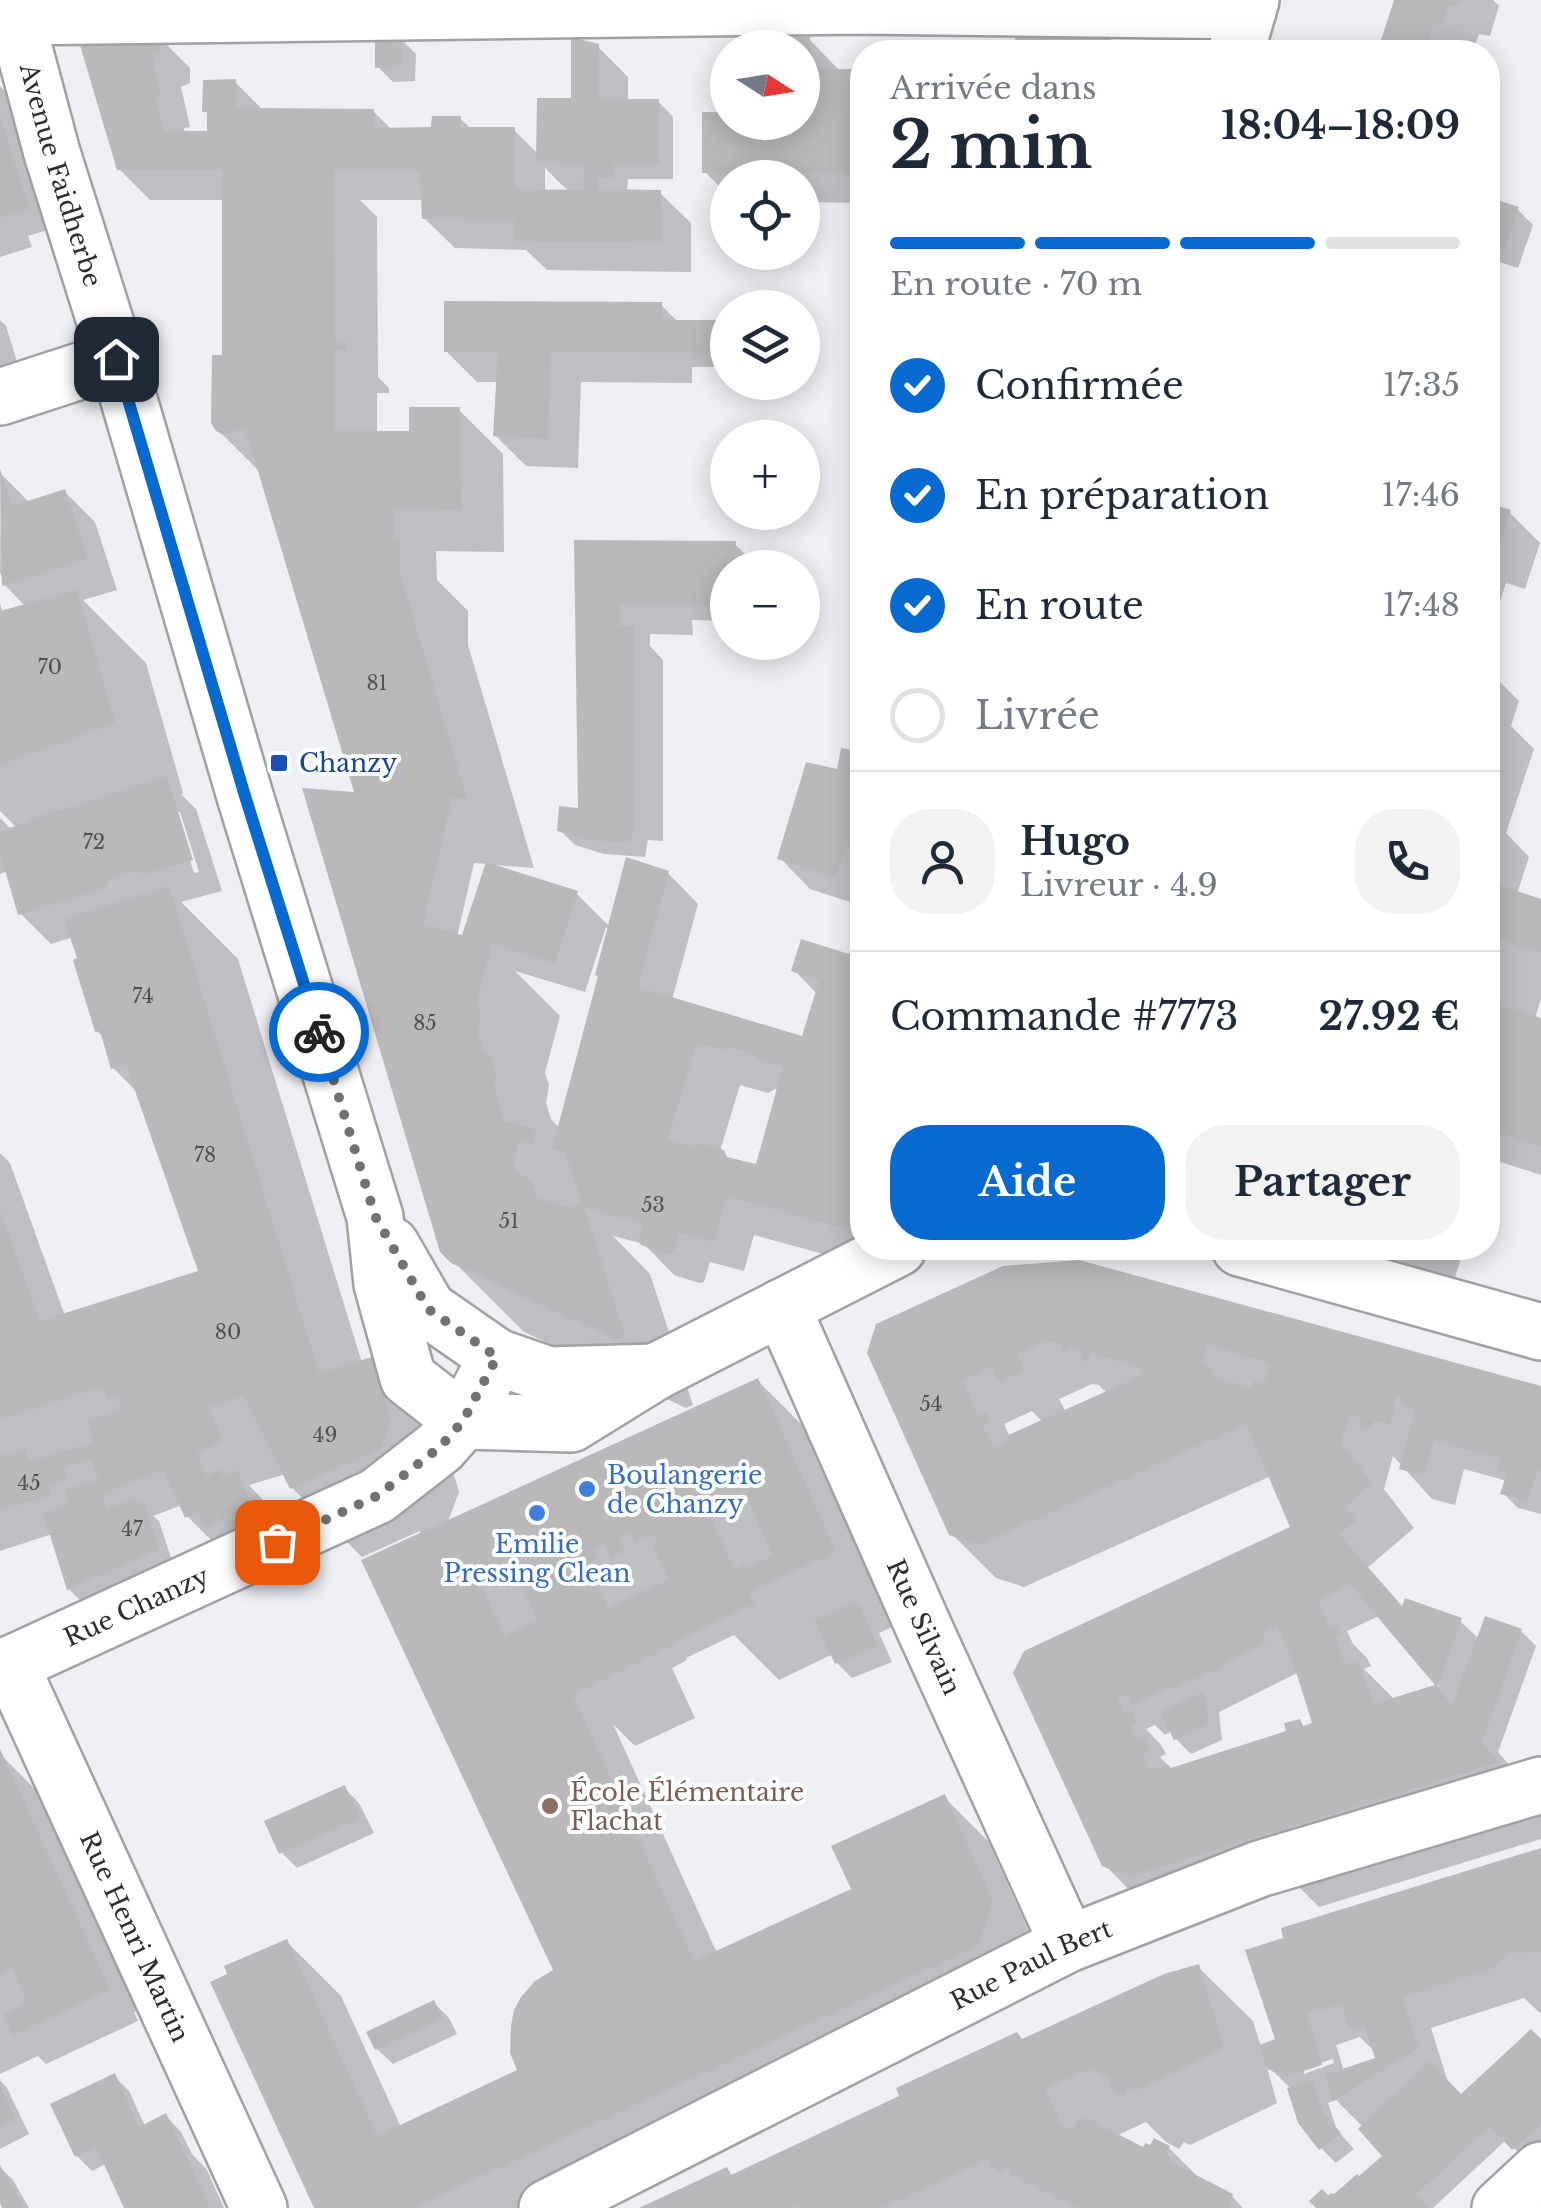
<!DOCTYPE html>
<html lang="fr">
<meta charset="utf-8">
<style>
body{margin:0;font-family:"Libre Baskerville",serif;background:#f2f2f3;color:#1f2937;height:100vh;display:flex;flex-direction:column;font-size:38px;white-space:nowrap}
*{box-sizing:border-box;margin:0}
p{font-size:32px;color:#747a83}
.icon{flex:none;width:55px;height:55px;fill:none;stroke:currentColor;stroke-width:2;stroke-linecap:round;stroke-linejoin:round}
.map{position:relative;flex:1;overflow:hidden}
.details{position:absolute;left:850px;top:40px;width:650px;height:1220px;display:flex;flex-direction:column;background:#fff;border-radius:40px;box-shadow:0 5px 25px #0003}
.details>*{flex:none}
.needle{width:65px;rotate:102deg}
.controls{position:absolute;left:710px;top:30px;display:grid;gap:20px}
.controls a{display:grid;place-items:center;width:110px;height:110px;border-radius:50%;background:#fff;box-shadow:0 5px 25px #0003;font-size:50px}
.pin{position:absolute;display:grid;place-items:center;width:85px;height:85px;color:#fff;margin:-42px;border-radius:20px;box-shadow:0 5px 15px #0006}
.courier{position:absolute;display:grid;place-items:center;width:100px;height:100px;margin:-50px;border:8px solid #0869d1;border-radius:50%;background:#fff;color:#222;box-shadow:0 2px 12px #0007}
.headline em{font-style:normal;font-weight:800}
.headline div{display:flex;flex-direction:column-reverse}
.headline{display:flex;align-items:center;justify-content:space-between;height:170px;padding:0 40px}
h1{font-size:65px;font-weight:800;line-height:75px}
.bar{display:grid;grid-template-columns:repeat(4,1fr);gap:15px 10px;align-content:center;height:120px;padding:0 40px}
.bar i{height:12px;border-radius:8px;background:#e0e1e3}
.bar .on{background:#0869d1}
.bar p{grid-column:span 4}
.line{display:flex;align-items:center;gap:25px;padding:0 40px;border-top:2px solid #e0e1e3}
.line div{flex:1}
.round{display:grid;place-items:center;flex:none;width:105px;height:105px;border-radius:40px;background:#f2f2f3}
ol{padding:0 40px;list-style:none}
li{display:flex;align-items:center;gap:30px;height:110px}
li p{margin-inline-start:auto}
li .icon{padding:10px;border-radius:50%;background:#0869d1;color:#fff;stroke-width:4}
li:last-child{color:#747a83}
li i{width:55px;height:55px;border:5px solid #e0e1e3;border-radius:50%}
.button{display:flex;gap:20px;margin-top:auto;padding:20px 40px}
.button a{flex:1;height:115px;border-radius:40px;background:#0869d1;color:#fff;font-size:40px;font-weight:800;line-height:115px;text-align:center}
.button a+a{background:#f2f2f3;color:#1f2937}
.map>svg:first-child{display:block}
.shadow{fill:#0003;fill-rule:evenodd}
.building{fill:#bab8bb;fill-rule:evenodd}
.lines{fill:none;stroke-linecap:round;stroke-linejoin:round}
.street-casing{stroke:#9fa1a4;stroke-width:60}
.secondary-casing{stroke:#9fa1a4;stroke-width:60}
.street{stroke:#fff;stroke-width:55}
.secondary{stroke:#fff;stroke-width:55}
.done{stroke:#717174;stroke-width:10;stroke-dasharray:0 18}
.route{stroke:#0869d1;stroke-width:12}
.transit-dot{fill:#1a4fb4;stroke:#fcfdfe;stroke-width:4}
.shop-dot{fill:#3f7fe0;stroke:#fcfdfe;stroke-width:4}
.education-dot{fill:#8d6e63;stroke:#fcfdfe;stroke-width:4}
.labels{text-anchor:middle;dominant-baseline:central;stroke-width:8;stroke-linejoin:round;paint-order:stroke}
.number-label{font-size:20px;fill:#505052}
.street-label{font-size:25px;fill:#2d2d2f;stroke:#fcfdfe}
.transit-label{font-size:25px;fill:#164399;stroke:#fcfdfe;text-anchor:start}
.shop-label{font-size:25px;fill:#366cbe;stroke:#fcfdfe;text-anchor:start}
.education-label{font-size:25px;fill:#785e54;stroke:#fcfdfe;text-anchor:start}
</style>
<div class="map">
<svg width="1541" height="2208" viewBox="0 0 1541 2208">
<rect width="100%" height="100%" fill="#eeeff3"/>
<g class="shadow">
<polygon points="1396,0 1493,0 1499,6 1490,36 1479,34 1473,52 1398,52 1384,39"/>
<path d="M80 38H160L190 68V83L181 87 190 127 184 128 185 134H209V115L205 111 235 82 264 111H373L392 130H434L460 118 471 129 514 130 538 154 574 100 597 46 628 77V101H658L673 117V179H628L627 192 660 193 691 223V272L547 270 526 250 455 248 424 218V200H360L377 217 378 377 389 388V393H377V433H411L459 410 503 454 504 552 436 551 437 580 468 611V645L534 868 494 865 576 893 610 927 668 873 698 904 672 1000 804 1039 817 994 794 970 851 957 859 932 862 933V1248L893 1273 754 1235 744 1271 710 1262 704 1282 699 1283 674 1275 644 1244 613 1236 650 1274 693 1405 686 1408 524 1332 442 1250 360 795 262 474 218 430 224 357 225 200H150L119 169ZM545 168 569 192H545ZM474 863 488 864 471 941 457 937ZM606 927 610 929 560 1129 551 1119 546 1103 549 1085 545 1073 560 1016 515 971 585 992ZM740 1085 768 1093 775 1089 779 1091 758 1167 731 1160 720 1151Z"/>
<polygon points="401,39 416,54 415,81 393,82 378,67"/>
<polygon points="809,39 839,70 855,72 862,79 862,203 802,202 802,178 728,178 728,187 720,187 705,172 728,122 802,122"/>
<polygon points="1018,39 1110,39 1123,52 1019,52"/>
<polygon points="0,86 17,104 54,228 28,236 32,247 0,257"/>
<polygon points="1492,202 1517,209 1533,225 1518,268 1493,260 1488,254 1488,216"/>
<polygon points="661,305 679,323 715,323 728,335 728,367 692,367 692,383 581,382 578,468 526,466 495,435 498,382 477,382 446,351"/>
<polygon points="0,320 6,326 33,413 0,422"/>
<polygon points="1488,391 1498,401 1488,435"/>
<path d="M1 474 30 503 65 492 95 522 117 590 83 600 146 663 183 793 181 794 196 809 222 891 181 902 238 959 362 1363 372 1360 441 1429 459 1492 447 1524 758 1381 827 1450 904 1622 879 1633 892 1662 852 1678 837 1663 833 1654 779 1680 734 1635 686 1658 687 1660 672 1668 695 1718 635 1746 613 1724 717 1953 854 1890 944 1797 988 1841 1036 1947 585 2208H317L287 1942 341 1996 401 2127 521 2071 556 1970 420 1531 362 1557 292 1488 286 1474 249 1485 267 1504 282 1537 218 1547 187 1516 182 1505 153 1516 159 1521 173 1564 99 1620 69 1589 52 1534 0 1551V1153L10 1163 65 1316 201 1273 138 1093 113 1068 104 1038 97 1031 80 960 73 937 51 944 20 913 8 871 0 874V818L12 830 17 828 0 811V603L3 613 26 607 4 584 0 572ZM175 812H180L199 872 194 873Z"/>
<polygon points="1488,505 1510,513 1540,543 1525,589 1506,583 1488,638"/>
<polygon points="576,543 735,544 759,568 728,568 728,621 692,620 693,635 650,634 650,646 663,660 663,841 648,840 645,857 604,854 575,845 560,830 585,811"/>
<polygon points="1488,670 1519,701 1511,726 1534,749 1506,833 1529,857 1517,894 1541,902 1541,999 1535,1019 1541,1020 1541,1175 1488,1158"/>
<polygon points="843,751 862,755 862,906 810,889 780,858 839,772"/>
<polygon points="1280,1248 1464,1248 1448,1301"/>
<path d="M1004 1268 1541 1389V1514L1518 1508 1503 1493 1507 1481 1464 1469 1455 1505 1432 1499 1393 1456 1384 1489 1414 1528 1367 1568 1404 1610 1460 1621 1479 1639 1521 1631 1536 1646 1498 1752 1541 1802V1839L1319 1907 1280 1868 1135 1896 1104 1864 1015 1673 1293 1528 1271 1476 1024 1587 996 1578 952 1534 869 1353ZM1092 1384 1099 1385 1108 1394 1066 1412 1059 1399ZM1032 1411 1043 1422 1010 1437 1004 1424ZM1379 1616 1439 1686 1395 1700 1364 1669 1371 1666 1367 1658 1353 1644 1347 1631ZM1299 1672 1315 1725 1305 1728 1299 1721 1290 1732 1173 1770 1160 1757 1166 1754 1161 1745 1146 1729 1155 1725 1165 1735 1172 1731 1176 1739 1191 1754 1222 1740 1219 1712Z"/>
<polygon points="0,1754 70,1824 153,2004 134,2012 138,2021 46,2064 38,2056 0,2074"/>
<polygon points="344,1788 359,1803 374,1833 297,1868 282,1853"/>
<path d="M1541 1851V2014L1524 1998 1431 2028 1447 2079 1461 2098 1541 2042V2175L1506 2140 1433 2208H1319L1328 2199 1390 2168 1363 2127 1336 2100 1328 2103 1337 2130 1354 2149 1336 2163 1321 2148 1289 2087 1266 2064 1277 2103 1190 2145 1184 2142 1179 2149 1166 2142 1146 2122 1116 2136 1144 2150 1169 2148 1201 2180 1232 2196 1243 2208H645L732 2177 1023 2042 1198 1967 1253 2021 1261 2047 1278 2041 1248 1952ZM1360 2037 1375 2052 1378 2060 1344 2071 1336 2045ZM1333 2059 1334 2063 1304 2074V2068Z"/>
<polygon points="434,2003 449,2018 457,2034 393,2064 377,2049"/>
<polygon points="114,2076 129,2091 145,2126 166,2116 181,2132 192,2154 207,2170 224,2208 128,2208 106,2164 92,2171 77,2156"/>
<polygon points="0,2080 7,2088 29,2134 0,2149"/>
<polygon points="0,2167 13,2180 29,2208 5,2208 0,2198"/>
</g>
<g class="building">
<polygon points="1394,0 1461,0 1459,7 1449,5 1443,24 1434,22 1424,52 1381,40"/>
<path d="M77 35H161L160 53 152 56 161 96 155 98 164 131H207V112H202L203 80 236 79 237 108 374 109V128L431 127 432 116H461V127H515V189L583 190 584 164 536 163 537 98H571V37L599 44V99H659V165L614 164 613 178H598V189L661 190 662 243 514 241V220L422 219 420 171H334L335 341H346V351L335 350V431H409V407H460L461 510 393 508 394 540 400 539V573L467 799 452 798 423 924 462 935 486 862 578 891 555 963 492 944 477 1002 481 1014 478 1032 483 1052 490 1055 497 1077 494 1084 504 1121 536 1129 533 1144 519 1140 514 1161 517 1172 532 1181 536 1196 562 1207 582 1202 565 1153 552 1149 598 976 595 975 626 857 669 871 638 987 802 1036 819 981 791 971 801 939 849 954 858 929 862 931V1189L850 1230 727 1196 714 1242 679 1233 674 1252 667 1254 641 1245 638 1241 643 1223 584 1208 625 1335 616 1340 451 1263 440 1252 302 788 354 792 245 428 224 435 216 431 211 423 212 355H222V170H117ZM696 1043 723 1050 730 1047 753 1054 755 1058 783 1067 756 1164 727 1157 724 1150 701 1143 695 1148 668 1140Z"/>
<polygon points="375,36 402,37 401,67 375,68"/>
<polygon points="1015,36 1111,37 1111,52 1016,52"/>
<polygon points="769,37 810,37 810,69 856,69 856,173 702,173 702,112 728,112 728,122 802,122 802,48 769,48"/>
<polygon points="0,115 29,209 0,218"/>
<polygon points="1491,198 1519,207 1503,254 1488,249 1488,208"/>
<polygon points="444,301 662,302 663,320 716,320 717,353 551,352 548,439 493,436 498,352 444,352"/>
<polygon points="0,469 12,506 65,489 88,559 2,586"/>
<polygon points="1488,503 1511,510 1488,578"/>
<polygon points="574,540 736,541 735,568 728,568 728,591 715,591 715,605 620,605 620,626 634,627 634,828 630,843 586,840 557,831 559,806 578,808"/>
<polygon points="77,590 115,723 0,765 0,611"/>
<polygon points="841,748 862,752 862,849 847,843 835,878 777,859 806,762 837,769"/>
<polygon points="167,776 193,860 145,874 135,871 111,878 105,888 18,915 0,853 0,831 31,821 31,819"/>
<polygon points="1488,881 1541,899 1541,953 1488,936"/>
<polygon points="169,886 319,1373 372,1357 391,1421 381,1449 290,1489 244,1396 209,1407 223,1441 197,1454 207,1476 220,1469 223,1476 237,1470 253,1506 205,1528 198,1512 185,1518 163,1470 102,1494 107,1509 132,1499 144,1503 159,1549 67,1590 43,1513 69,1504 65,1490 98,1480 92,1459 64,1468 68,1480 48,1486 50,1495 0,1511 0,1456 26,1449 29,1462 94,1442 87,1420 121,1409 117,1396 107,1399 102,1387 0,1420 0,1211 40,1321 198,1271 126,1065 111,1069 100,1031 95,1032 73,960 77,958 64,919"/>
<polygon points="1488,1001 1541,1018 1541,1147 1488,1130"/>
<path d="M1079 1260 1541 1386V1471L1537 1470 1528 1501 1500 1494 1507 1473 1497 1470 1500 1459 1434 1440 1424 1476 1399 1469 1415 1411 1404 1405 1400 1396H1397L1390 1425 1374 1420 1372 1429 1360 1427 1361 1418 1349 1415 1341 1443 1372 1483 1345 1507 1356 1521 1339 1534 1402 1606 1405 1598 1462 1618 1437 1687 1452 1706 1485 1616 1522 1629 1482 1742 1499 1762 1128 1877 1102 1866 1013 1673 1024 1651 1290 1527 1246 1424 979 1545 949 1535 867 1353 876 1324 1003 1266ZM1047 1341 1063 1344 1061 1350 1067 1352 1069 1346 1083 1351 1080 1359 1088 1362 1091 1353 1138 1367 1143 1375 1006 1436 1008 1440 993 1447 982 1425 991 1421 986 1411 977 1414 962 1380 992 1367 999 1382 1025 1370 1017 1354ZM1207 1345 1270 1363 1264 1383 1254 1380 1252 1388 1211 1376 1213 1368 1202 1365ZM1351 1585 1391 1633 1435 1685 1373 1704 1358 1660 1345 1665 1335 1639 1342 1635 1337 1624 1330 1627 1318 1600ZM1277 1626 1292 1659 1312 1723 1303 1726 1300 1719 1284 1723 1286 1731 1171 1768 1168 1765 1150 1770 1143 1754 1150 1751 1144 1738 1137 1741 1130 1727 1137 1723 1131 1711 1124 1714 1117 1698 1127 1694 1133 1706 1173 1686 1175 1688 1226 1665 1224 1663 1266 1643 1262 1633Z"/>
<path d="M758 1378 836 1552 749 1592 754 1604 673 1643V1645L573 1695 694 1961 851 1889 831 1846 945 1794 993 1902 978 1946 413 2208H314L210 1982 227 1974 224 1966 287 1939 377 2136 517 2070 510 2053 511 2026 514 2010 521 1997 535 1981 553 1970 361 1560ZM744 1491 773 1556 746 1568 744 1564 734 1569 702 1499 719 1492 723 1500ZM630 1532 635 1543 654 1535 659 1545 653 1547 669 1580 608 1607 589 1563 598 1557 594 1548 604 1544 611 1559 625 1553 619 1537ZM510 1559 538 1620 504 1636 476 1575Z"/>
<polygon points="858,1601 878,1647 835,1664 814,1620"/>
<polygon points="1203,1692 1206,1699 1208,1725 1174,1740 1160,1712"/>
<polygon points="0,1749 110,1990 13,2035 2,2014 22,2005 25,1997 12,1968 0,1974"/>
<polygon points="345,1785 360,1818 279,1854 264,1821"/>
<polygon points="1541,1848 1541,1952 1509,1953 1492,1969 1402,1998 1418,2048 1333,2101 1325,2075 1375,2058 1364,2025 1350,2030 1341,2004 1307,2014 1322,2065 1286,2077 1267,2069 1259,2045 1275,2039 1245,1950 1283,1938 1281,1928"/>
<polygon points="1199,1964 1224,2048 1133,2092 1128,2089 1124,2096 1108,2088 1112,2080 1090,2069 1045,2089 1061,2125 1072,2131 1081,2115 1143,2147 1145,2143 1150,2145 1154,2138 1170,2146 1165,2154 1171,2156 1169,2161 1233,2194 1228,2208 1078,2208 1009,2174 1012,2169 1008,2166 1003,2174 988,2165 991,2158 881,2208 802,2208 797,2205 791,2208 639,2208 727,2167 731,2175 899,2096 896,2088 1017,2032 1022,2039 1164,1974"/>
<polygon points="434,2000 443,2019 375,2050 366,2032"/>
<polygon points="1531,2029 1541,2039 1541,2124 1512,2150 1490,2126 1417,2194 1429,2208 1316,2208 1309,2201 1322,2189 1328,2195 1332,2193 1334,2194 1357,2174 1359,2176 1382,2156 1358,2129 1429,2061 1461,2094"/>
<polygon points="115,2073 139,2127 166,2113 210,2208 124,2208 96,2147 75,2157 50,2104"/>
<polygon points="1312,2080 1323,2112 1341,2133 1319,2150 1298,2123 1287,2088"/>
<polygon points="0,2085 16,2119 0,2127"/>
<polygon points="0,2165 11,2187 13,2187 24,2208 2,2208 0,2203"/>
</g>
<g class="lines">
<g class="street-casing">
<g id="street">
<polyline points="16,17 861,6 1248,11"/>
<polyline points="0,397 117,359"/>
<path id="s1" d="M782 1307 925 1630 1068 1944"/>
<path id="s2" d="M10 1664 259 2208"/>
<path id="s3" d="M0 1669 377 1496 440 1447 463 1421 497 1357"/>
<path id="s4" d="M547 2208 1068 1944 1259 1869 1541 1785"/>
<polyline points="1500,2208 1541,2170"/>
</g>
</g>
<g class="secondary-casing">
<g id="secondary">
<path id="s5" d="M11 0 52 153 117 359 245 796 375 1217 382 1284 408 1378 463 1421 571 1424 655 1372 898 1248"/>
<polyline points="1236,52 1251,0"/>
<polyline points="391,1245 428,1309 497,1357 549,1375 655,1372"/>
<polyline points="1240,1248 1541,1332"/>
</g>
</g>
<use href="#street" class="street"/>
<use href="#secondary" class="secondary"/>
</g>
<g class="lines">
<polyline class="done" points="277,1542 377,1496 440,1447 463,1421 497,1357 428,1309 375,1216 319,1032"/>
<polyline class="route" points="116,359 245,796 319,1032"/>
</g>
<rect class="transit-dot" x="269" y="753" width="20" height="20" rx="5"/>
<g class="shop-dot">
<circle cx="587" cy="1489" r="10"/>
<circle cx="537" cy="1513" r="10"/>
</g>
<circle class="education-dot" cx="550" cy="1806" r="10"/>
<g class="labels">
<g class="number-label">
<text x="50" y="667">70</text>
<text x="377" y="683">81</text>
<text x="94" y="842">72</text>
<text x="143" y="996">74</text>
<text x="425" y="1023">85</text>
<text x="205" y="1155">78</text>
<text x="653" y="1205">53</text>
<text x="509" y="1221">51</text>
<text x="228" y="1332">80</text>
<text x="931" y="1404">54</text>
<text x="325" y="1435">49</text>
<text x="29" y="1483">45</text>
<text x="132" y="1529">47</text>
</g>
<g class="street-label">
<text stroke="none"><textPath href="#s5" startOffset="182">Avenue Faidherbe</textPath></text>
<text stroke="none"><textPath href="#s3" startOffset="150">Rue Chanzy</textPath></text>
<text stroke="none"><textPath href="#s1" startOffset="350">Rue Silvain</textPath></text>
<text stroke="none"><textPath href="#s2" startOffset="300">Rue Henri Martin</textPath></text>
<text stroke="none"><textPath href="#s4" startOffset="542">Rue Paul Bert</textPath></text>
</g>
<g class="transit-label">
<text x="299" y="763">Chanzy</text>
</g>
<g class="shop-label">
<text x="607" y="1475">Boulangerie<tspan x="607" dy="29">de Chanzy</tspan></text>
<text x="537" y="1544" text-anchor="middle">Emilie<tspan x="537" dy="29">Pressing Clean</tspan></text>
</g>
<g class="education-label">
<text x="570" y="1792">École Élémentaire<tspan x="570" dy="29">Flachat</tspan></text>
</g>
</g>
</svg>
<div class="controls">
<a><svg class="needle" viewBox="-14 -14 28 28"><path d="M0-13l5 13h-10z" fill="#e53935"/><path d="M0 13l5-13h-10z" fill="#747a83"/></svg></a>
<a><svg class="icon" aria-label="locate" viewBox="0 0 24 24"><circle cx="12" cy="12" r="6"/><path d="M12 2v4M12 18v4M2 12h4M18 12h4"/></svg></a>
<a><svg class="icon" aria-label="layers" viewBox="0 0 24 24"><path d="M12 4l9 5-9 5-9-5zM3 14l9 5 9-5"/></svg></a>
<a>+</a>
<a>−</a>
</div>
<div class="pin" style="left:277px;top:1542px;background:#ea580c"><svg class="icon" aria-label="bag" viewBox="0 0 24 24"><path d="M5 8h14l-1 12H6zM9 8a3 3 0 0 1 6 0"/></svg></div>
<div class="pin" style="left:116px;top:359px;background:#1f2937"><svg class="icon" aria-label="home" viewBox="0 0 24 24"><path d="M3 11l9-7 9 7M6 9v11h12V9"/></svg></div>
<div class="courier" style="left:319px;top:1032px"><svg class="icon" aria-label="bike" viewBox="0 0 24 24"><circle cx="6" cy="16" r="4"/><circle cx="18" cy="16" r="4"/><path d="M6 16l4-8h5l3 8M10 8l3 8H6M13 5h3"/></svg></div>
<section class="details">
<div class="headline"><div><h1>2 min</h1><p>Arrivée dans</p></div><em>18:04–18:09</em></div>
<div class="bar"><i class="on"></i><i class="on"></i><i class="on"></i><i></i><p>En route · 70 m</p></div>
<ol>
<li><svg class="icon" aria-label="check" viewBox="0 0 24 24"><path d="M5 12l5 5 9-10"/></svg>Confirmée<p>17:35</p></li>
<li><svg class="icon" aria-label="check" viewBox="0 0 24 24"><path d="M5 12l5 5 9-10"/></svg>En préparation<p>17:46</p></li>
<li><svg class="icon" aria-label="check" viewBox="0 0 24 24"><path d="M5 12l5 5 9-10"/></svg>En route<p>17:48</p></li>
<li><i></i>Livrée</li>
</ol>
<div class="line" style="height:180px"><a class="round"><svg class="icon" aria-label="person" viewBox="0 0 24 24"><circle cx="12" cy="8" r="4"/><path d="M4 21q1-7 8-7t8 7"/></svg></a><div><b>Hugo</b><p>Livreur · 4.9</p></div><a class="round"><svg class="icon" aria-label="phone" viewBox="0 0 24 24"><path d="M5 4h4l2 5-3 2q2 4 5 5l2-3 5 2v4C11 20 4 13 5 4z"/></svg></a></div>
<div class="line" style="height:130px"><div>Commande #7773</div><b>27.92 €</b></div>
<div class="button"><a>Aide</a><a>Partager</a></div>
</section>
</div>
